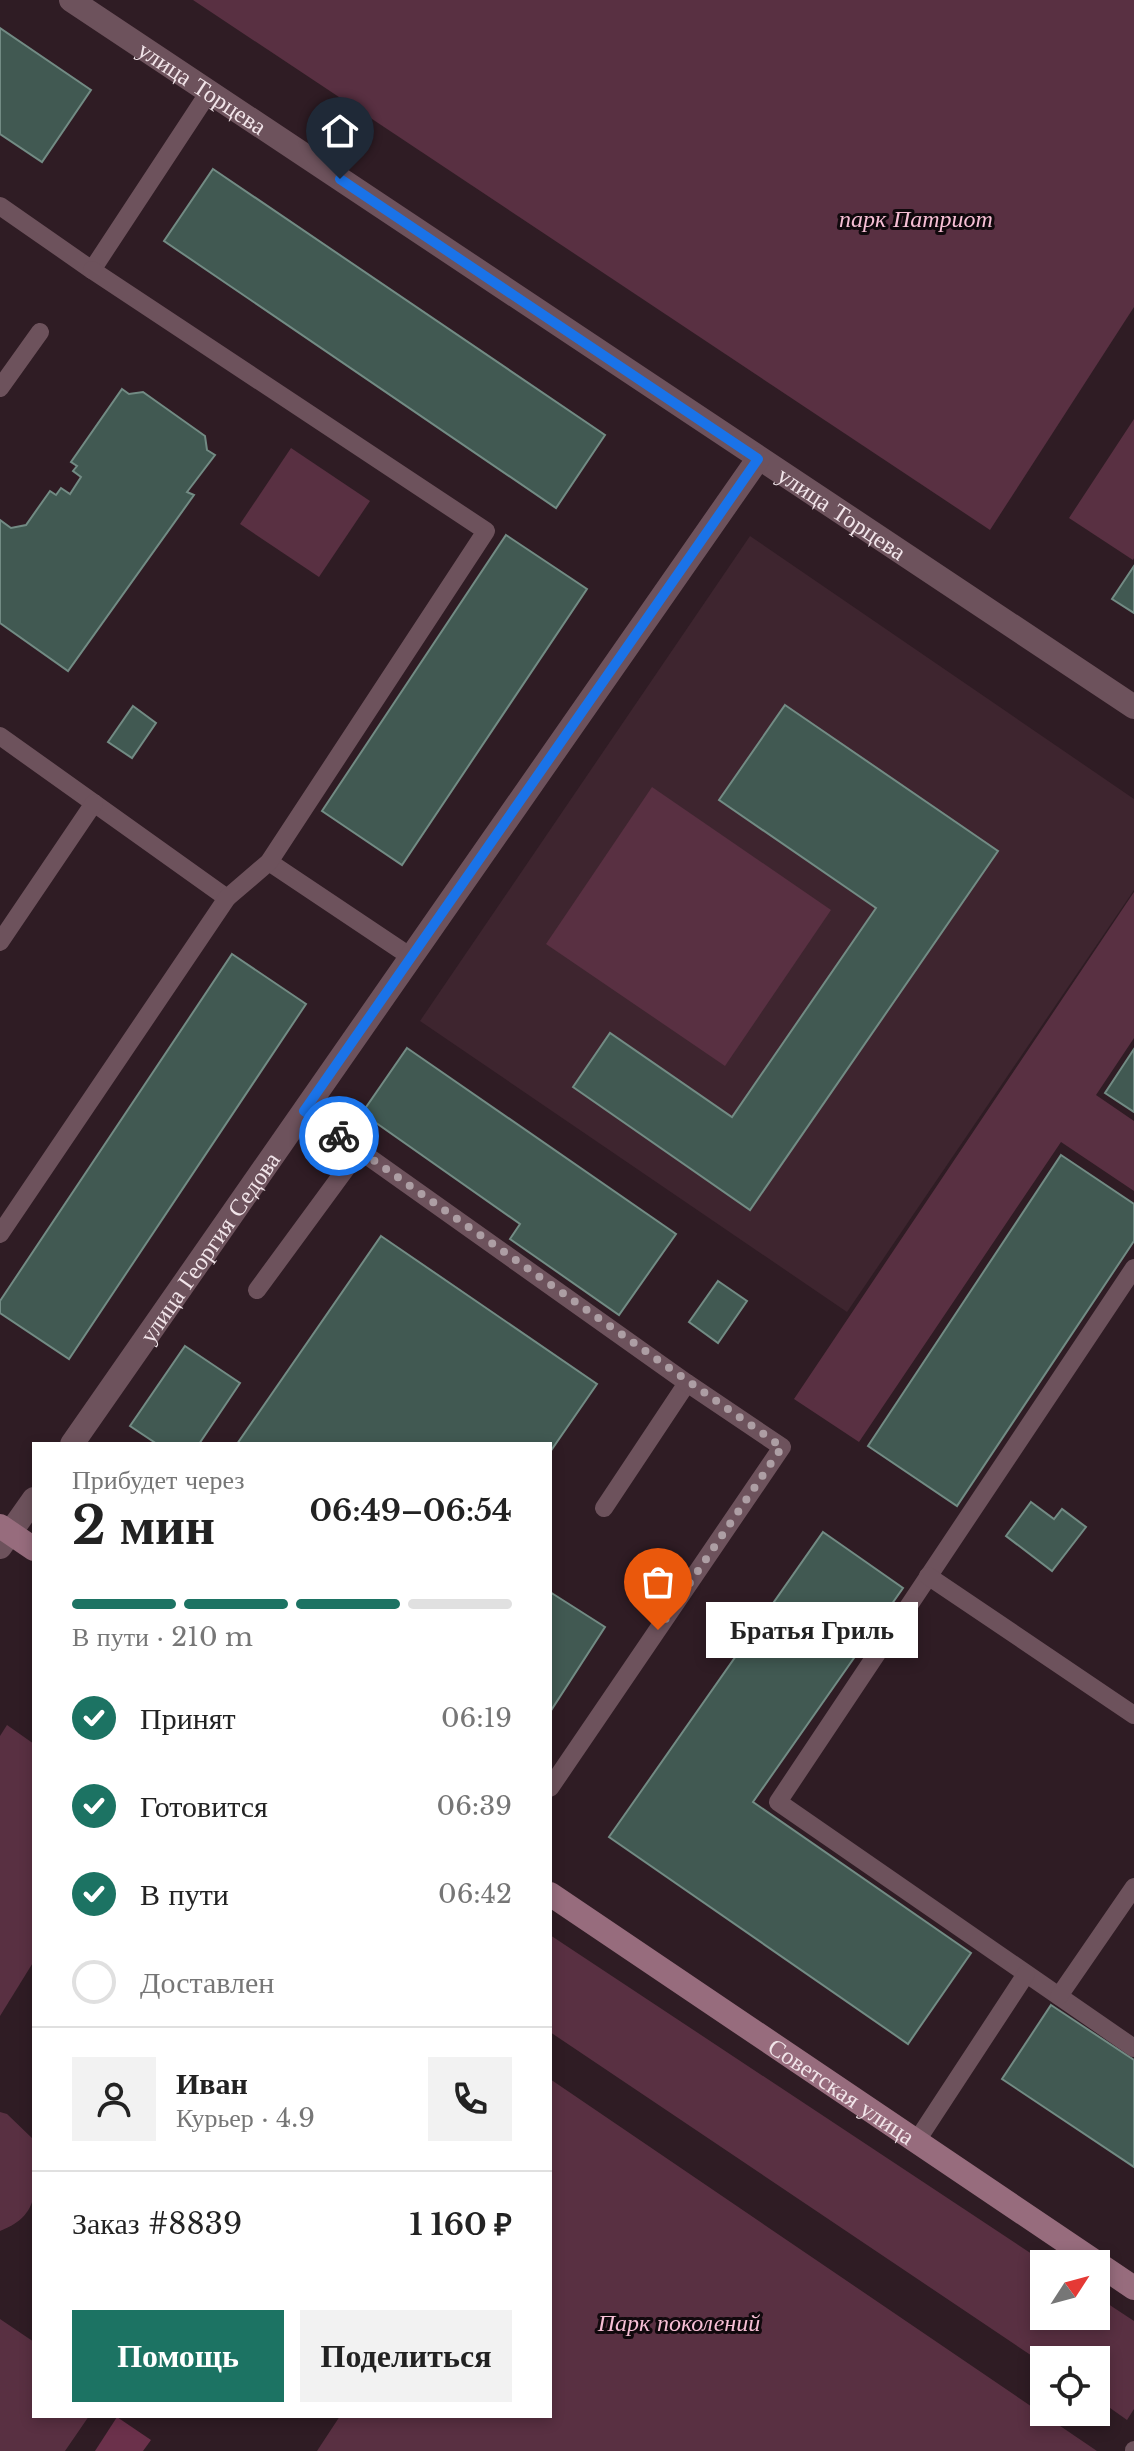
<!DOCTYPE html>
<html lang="ru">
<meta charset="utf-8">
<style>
body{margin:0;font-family:"Libre Baskerville",serif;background:#f2f2f2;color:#222;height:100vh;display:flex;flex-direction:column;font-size:30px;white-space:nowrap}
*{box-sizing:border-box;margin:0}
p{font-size:26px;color:#767676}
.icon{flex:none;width:44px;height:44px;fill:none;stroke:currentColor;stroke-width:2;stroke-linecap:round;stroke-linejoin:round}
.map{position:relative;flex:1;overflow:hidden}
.drawer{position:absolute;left:32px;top:1442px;width:520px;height:976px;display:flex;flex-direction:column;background:#fff;border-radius:0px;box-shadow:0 4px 12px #0003}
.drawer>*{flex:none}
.needle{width:52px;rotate:54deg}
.tools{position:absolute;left:1030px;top:2250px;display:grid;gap:16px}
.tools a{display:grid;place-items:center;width:80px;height:80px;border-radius:0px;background:#fff;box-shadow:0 4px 12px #0003;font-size:40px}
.pin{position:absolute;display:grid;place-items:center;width:68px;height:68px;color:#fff;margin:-82px -34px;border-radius:50% 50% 50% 0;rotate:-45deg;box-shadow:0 0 8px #0007}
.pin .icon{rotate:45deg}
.courier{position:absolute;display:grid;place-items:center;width:80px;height:80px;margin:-40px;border:6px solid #1a73e8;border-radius:50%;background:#fff;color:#222;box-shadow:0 2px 10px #0007}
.bubble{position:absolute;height:56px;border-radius:0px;background:#fff;box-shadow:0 4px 12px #0003;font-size:26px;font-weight:700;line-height:56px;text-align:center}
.headline em{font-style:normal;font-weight:700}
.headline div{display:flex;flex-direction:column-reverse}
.headline{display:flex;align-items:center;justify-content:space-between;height:136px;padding:0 40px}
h1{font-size:52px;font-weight:700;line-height:60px}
.bar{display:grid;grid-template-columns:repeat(4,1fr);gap:12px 8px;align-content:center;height:96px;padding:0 40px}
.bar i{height:10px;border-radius:6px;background:#e0e0e0}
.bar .active{background:#1c7363}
.bar p{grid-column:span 4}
.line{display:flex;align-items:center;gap:20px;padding:0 40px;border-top:2px solid #e0e0e0}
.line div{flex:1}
.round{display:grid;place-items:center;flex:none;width:84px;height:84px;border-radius:0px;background:#f2f2f2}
ol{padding:0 40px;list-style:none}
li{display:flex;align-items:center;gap:24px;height:88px}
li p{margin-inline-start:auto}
li .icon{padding:8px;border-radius:50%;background:#1c7363;color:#fff;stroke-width:4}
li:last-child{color:#767676}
li i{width:44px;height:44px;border:4px solid #e0e0e0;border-radius:50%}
.primary-button{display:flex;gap:16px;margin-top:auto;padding:16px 40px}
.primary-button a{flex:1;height:92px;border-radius:0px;background:#1c7363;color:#fff;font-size:32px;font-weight:700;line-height:92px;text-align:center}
.primary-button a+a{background:#f2f2f2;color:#222}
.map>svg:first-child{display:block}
.built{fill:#3e252f}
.green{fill:#593042}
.forest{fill:#6b314b}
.building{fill:#415952;stroke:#728b84;stroke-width:2}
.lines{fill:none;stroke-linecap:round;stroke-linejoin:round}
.lane{stroke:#6d525c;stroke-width:18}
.street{stroke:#6d525c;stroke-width:24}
.secondary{stroke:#976c7d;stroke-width:24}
.done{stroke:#ad9ea4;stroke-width:8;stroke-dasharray:0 14.4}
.route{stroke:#1a73e8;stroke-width:10}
.labels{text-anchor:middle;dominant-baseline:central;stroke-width:6;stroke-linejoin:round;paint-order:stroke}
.street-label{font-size:24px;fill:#f1e4e9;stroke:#11090d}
.park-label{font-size:24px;font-style:italic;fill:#f7bfd5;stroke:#11090d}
</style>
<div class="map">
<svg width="1134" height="2451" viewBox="0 0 1134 2451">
<rect width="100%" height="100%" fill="#2f1c24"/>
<polygon class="built" points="750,536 1134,799 1134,890 847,1312 420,1021"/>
<g class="green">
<polygon points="193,0 1134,0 1134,307 990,530"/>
<polygon points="1134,419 1134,558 1133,560 1069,518"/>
<polygon points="291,448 370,501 319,577 240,524"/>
<polygon points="652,787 831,910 725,1066 546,944"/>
<polygon points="1134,892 1134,1038 1096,1095 1134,1121 1134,1191 1061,1142 859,1442 794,1399"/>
<polygon points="7,1725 34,1744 34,1961 0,2016 0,1736"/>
<polygon points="550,1935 1047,2264 1044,2264 1044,2316 1096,2316 1096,2296 1134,2321 1134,2409 1127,2420 1096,2398 1096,2360 1044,2360 1044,2364 550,2032"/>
<polygon points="550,2079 1097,2451 317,2451 340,2416 550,2416"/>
<path d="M0 2112 7 2114 34 2140C34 2180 46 2214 0 2231Z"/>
<polygon points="0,2319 34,2342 34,2416 89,2416 65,2451 0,2451"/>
</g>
<polygon class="forest" points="117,2417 151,2440 143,2451 95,2451"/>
<g class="building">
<polygon points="0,28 91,90 42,162 0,134"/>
<polygon points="213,169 605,435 556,508 164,241"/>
<polygon points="122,389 129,394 143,392 205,436 207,450 215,455 187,492 194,495 68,671 0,623 0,520 11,528 26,525 50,491 56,495 61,488 70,494 81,477 73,471 77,466 71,462"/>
<polygon points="506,535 587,589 402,865 322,811"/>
<polygon points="1134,566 1134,613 1112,599"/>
<polygon points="785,705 998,851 750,1210 573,1087 610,1033 732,1117 876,908 719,800"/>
<polygon points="133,706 156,723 132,758 108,742"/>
<polygon points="232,954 306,1004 69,1359 0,1313 0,1301"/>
<polygon points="407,1048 676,1234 619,1315 510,1239 520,1224 362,1113"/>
<polygon points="1134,1049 1134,1112 1105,1093"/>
<polygon points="1061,1155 1134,1204 1134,1241 957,1506 868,1446"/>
<polygon points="381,1236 597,1384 550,1452 550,1444 237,1444"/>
<polygon points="718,1281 747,1301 718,1343 689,1322"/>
<polygon points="185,1346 240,1383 199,1444 157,1444 130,1426"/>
<polygon points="1031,1502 1054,1519 1062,1509 1086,1527 1052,1571 1006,1536"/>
<polygon points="823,1532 903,1588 753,1802 971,1953 908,2044 609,1837"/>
<polygon points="550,1592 605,1627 550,1712"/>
<polygon points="1051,2005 1134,2060 1134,2167 1002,2079"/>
</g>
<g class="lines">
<g class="lane">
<polyline points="0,206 92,270 209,92"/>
<polyline points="0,388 40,332"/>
<polyline points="0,736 227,898"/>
<polyline points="269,862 411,957"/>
<polyline points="0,942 94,803"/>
<polyline points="304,1111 687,1383 604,1508"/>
<polyline points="0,1234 227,898 269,862 486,531 92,270"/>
<polyline points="1134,1268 778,1802 1134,2048"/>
<polyline points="257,1290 359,1151"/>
<polyline points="928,1576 1134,1715"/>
<polyline points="550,1788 782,1447 687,1383"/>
<polyline points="1059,1996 1134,1887"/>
<polyline points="916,2142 1026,1974"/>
<polyline points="1134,2451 1134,2450"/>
</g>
<g class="street">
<path id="s1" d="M71 0 1134 707"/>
<path id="s2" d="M72 1444 758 459"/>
<polyline points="0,1547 34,1499"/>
</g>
<g class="secondary">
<polyline points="0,1526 34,1549"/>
<path id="s3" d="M550 1894 1134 2288"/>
</g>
</g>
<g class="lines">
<polyline class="done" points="339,1136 782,1447 658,1630"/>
<polyline class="route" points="339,1136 304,1111 758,459 340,179"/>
</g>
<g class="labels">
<g class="street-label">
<text stroke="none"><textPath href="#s1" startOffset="158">улица Торцева</textPath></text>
<text stroke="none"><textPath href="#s1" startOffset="926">улица Торцева</textPath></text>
<text stroke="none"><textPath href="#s2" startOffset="240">улица Георгия Седова</textPath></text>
<text stroke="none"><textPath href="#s3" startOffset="352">Советская улица</textPath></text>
</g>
<g class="park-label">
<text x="916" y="218">парк Патриот</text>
<text x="679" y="2322">Парк поколений</text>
</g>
</g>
</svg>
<div class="tools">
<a><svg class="needle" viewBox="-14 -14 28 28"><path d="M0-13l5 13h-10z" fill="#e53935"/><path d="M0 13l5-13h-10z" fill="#767676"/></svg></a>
<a><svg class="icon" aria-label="locate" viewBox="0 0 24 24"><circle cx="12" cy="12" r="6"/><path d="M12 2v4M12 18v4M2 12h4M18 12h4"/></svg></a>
</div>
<div class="pin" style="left:658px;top:1630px;background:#ea580c"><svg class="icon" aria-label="bag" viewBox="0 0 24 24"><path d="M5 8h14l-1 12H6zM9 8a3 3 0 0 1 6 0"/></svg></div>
<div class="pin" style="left:340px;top:179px;background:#1f2937"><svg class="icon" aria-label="home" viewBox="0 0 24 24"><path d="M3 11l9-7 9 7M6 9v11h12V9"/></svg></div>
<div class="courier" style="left:339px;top:1136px"><svg class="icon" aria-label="bike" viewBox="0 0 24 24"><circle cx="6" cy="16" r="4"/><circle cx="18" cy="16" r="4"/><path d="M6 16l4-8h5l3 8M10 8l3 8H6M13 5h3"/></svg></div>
<div class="bubble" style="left:706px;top:1602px;width:212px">Братья Гриль</div>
<section class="drawer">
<div class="headline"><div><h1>2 мин</h1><p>Прибудет через</p></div><em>06:49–06:54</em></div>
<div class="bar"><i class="active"></i><i class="active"></i><i class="active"></i><i></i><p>В пути · 210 m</p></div>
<ol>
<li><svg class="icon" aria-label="check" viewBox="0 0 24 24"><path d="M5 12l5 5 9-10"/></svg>Принят<p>06:19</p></li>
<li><svg class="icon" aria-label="check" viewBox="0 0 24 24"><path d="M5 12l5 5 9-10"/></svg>Готовится<p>06:39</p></li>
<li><svg class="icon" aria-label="check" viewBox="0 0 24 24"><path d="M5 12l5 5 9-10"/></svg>В пути<p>06:42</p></li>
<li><i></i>Доставлен</li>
</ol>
<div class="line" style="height:144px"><a class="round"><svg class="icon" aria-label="person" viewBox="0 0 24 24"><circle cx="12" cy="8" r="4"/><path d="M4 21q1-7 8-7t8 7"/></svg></a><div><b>Иван</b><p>Курьер · 4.9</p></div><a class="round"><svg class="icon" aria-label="phone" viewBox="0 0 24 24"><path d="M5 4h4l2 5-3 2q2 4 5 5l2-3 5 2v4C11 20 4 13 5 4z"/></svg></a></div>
<div class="line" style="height:104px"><div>Заказ #8839</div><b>1 160 ₽</b></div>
<div class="primary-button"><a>Помощь</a><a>Поделиться</a></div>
</section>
</div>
